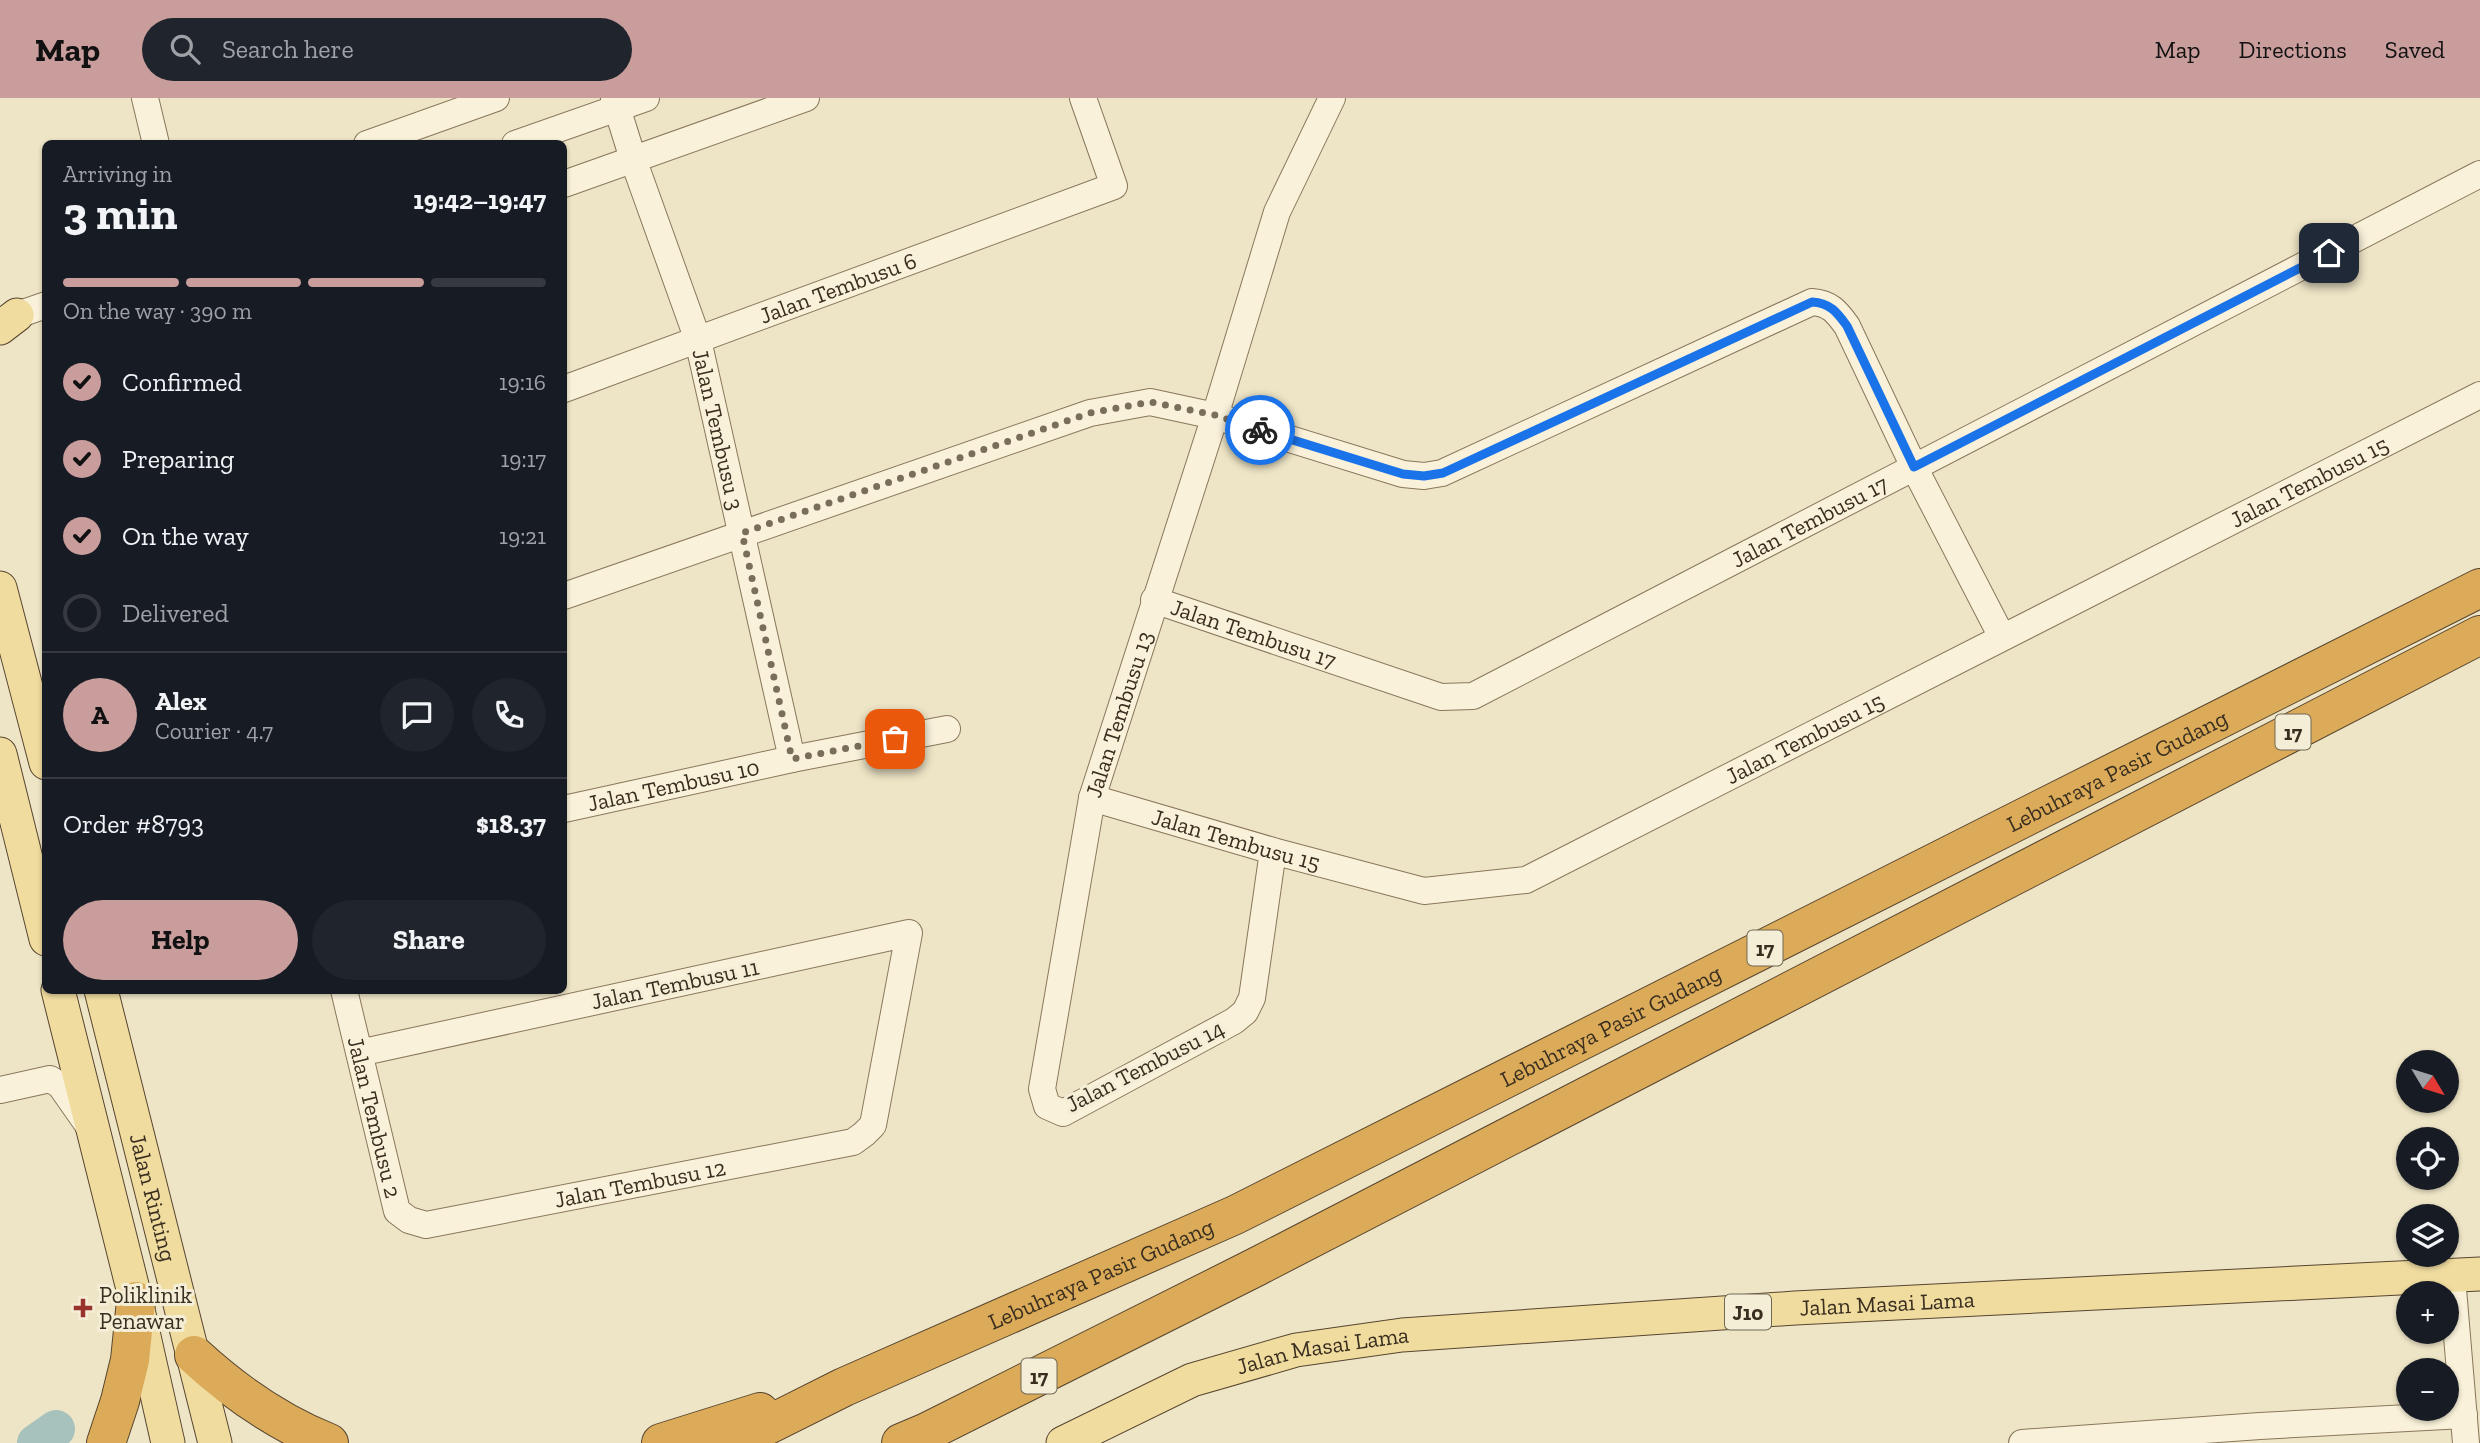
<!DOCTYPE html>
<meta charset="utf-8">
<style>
body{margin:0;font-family:"Zilla Slab",serif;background:#20242c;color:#f1f3f6;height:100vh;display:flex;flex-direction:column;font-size:26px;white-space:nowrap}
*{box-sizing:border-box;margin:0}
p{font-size:23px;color:#9ea1a6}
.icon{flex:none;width:38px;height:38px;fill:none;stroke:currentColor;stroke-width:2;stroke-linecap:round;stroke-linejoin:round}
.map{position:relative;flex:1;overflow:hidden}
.sheet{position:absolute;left:42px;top:42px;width:525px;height:854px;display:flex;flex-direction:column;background:#171b24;border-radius:10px;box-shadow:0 2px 5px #0004}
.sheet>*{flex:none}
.needle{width:46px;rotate:128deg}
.fabs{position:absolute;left:2396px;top:952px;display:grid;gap:14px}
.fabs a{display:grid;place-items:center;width:63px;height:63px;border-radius:50%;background:#171b24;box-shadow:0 2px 5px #0004;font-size:35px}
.pin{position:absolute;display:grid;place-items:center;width:60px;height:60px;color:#fff;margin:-30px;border-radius:14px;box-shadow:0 4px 10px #0006}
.courier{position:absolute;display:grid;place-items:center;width:70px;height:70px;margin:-35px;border:5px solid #1a73e8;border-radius:50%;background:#fff;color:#222;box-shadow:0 2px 9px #0007}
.summary em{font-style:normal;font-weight:800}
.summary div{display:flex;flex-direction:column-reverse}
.summary{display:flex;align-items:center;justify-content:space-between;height:119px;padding:0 21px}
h1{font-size:46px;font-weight:800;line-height:52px}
.bar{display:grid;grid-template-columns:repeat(4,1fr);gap:10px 7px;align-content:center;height:84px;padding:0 21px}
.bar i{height:9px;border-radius:5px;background:#363941}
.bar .on{background:#c89d9b}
.bar p{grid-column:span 4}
.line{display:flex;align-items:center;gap:18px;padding:0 21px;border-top:2px solid #363941}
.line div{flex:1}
.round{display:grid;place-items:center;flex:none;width:74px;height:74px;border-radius:37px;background:#20242c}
ol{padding:0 21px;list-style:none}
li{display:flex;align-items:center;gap:21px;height:77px}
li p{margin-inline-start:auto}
li .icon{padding:7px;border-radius:50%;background:#c89d9b;color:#111;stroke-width:4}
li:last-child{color:#9ea1a6}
li i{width:38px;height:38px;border:4px solid #363941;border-radius:50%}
.button{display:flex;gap:14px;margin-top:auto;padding:14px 21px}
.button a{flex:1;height:80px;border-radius:42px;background:#c89d9b;color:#111;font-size:28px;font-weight:800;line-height:80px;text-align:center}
.button a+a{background:#20242c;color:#f1f3f6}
header{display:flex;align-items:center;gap:42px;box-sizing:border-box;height:98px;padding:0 35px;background:#c89d9b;color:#111}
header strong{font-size:33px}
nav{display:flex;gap:38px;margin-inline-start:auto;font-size:24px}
.search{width:490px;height:63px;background:#20242c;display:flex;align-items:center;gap:18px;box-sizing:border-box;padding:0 24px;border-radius:38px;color:#9ea1a6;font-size:26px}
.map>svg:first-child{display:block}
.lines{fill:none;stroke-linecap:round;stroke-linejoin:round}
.river{stroke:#a7c1bc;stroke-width:38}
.minor-casing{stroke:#89775c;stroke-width:28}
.major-casing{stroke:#574530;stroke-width:35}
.highway-casing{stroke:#574530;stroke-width:40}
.minor{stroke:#f9f1d9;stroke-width:26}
.major{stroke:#f0dc9f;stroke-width:33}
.highway{stroke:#dbab59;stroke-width:38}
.done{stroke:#786e59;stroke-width:7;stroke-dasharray:0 12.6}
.route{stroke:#1a73e8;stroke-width:9}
.poi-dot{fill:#97332c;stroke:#f5eed6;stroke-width:2.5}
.labels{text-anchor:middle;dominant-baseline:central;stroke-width:6;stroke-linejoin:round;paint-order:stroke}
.shield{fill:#f5eed6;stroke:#716856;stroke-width:2}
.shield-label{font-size:21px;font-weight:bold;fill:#392e1f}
.street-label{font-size:23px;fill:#392e1f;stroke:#f5eed6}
.poi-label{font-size:23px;fill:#392e1f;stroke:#f5eed6;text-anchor:start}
</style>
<header>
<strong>Map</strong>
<div class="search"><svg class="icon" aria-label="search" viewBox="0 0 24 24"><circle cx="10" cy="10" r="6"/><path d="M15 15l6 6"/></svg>Search here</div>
<nav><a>Map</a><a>Directions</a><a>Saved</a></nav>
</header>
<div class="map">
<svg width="2480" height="1345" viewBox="0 0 2480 1345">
<rect width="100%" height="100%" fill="#eee5c6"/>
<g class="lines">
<polyline class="river" points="36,1345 56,1331"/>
<g class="minor-casing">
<g id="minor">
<polyline points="145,0 156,46"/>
<path id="s1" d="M614 0 633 61 698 242 792 661"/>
<polyline points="367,46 496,0"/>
<polyline points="515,46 646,0"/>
<polyline points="564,86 806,0"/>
<polyline points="0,223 46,207"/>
<path id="s2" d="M564 291 1114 88 1083 0"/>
<path d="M564 498 1090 315 1150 304 1215 318 1403 376 1424 378 1442 375 1812 204C1830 205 1837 214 1847 228L1914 369 2002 539"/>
<path id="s3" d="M1154 502 1441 599 1473 598 2480 76"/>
<path id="s4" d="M1092 700 1273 753 1424 793 1526 782 2480 297"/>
<path id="s5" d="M564 711 792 661 947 631"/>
<path id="s6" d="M1273 753 1252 900 1245 914 1234 923 1063 1015 1047 1008 1042 991 1092 700 1215 318 1277 114 1332 0"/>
<path id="s7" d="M344 892 397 1113 409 1122 426 1127 853 1044 864 1036 873 1027 909 835 359 955"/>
<polyline points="0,992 50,981 60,987 88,1027"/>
<polyline points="2452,1179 2466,1345"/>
<polyline points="2022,1345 2260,1328 2464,1317"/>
</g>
</g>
<g class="major-casing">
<g id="major">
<polyline points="0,230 17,217"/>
<polyline points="0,490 46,665"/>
<polyline points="0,656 46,841"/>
<polyline points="58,892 136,1203 168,1345"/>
<path id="s8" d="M101 892 215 1345"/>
<path id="s9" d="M1063 1345 1192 1282 1296 1252 1402 1237 1795 1210 2480 1176"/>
</g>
</g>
<g class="highway-casing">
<g id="highway">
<path d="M194 1257C233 1293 279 1325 329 1345"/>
<polyline points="106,1345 120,1303 130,1262 136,1203"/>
<polyline points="661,1345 760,1314"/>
<path id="s10" d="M732 1345 844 1289 1235 1117 2480 490"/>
<polyline points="901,1345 927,1334 1256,1169 2480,537"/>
</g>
</g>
<use href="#minor" class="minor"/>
<use href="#major" class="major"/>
<use href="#highway" class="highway"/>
</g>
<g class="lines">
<polyline class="done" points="895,641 792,661 742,435 1090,315 1150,304 1215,317 1260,332"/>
<path class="route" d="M1260 332 1403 376 1424 378 1443 375 1812 204C1830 205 1837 214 1847 228L1914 369 2329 155"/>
</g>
<path class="poi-dot" d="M79.5 1199.5h7v7h7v7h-7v7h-7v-7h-7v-7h7z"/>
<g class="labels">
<g class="shield">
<rect x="2275.5" y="616.5" width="35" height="35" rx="5"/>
<rect x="1747.5" y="832.5" width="35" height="35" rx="5"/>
<rect x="1725" y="1196.5" width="46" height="35" rx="5"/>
<rect x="1021.5" y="1260.5" width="35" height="35" rx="5"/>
</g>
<g class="shield-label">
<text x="2293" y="634">17</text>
<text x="1765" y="850">17</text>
<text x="1748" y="1214">J10</text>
<text x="1039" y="1278">17</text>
</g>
<g class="street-label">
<text stroke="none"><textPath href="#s2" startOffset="292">Jalan Tembusu 6</textPath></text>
<text stroke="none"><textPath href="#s1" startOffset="348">Jalan Tembusu 3</textPath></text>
<text stroke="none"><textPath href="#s4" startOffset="1326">Jalan Tembusu 15</textPath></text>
<text stroke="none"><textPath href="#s3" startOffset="714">Jalan Tembusu 17</textPath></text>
<text stroke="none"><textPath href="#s3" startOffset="105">Jalan Tembusu 17</textPath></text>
<text stroke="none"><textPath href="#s6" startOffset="791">Jalan Tembusu 13</textPath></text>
<text stroke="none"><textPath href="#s4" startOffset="760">Jalan Tembusu 15</textPath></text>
<text stroke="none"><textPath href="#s10" startOffset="1540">Lebuhraya Pasir Gudang</textPath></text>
<text stroke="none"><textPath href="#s5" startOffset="112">Jalan Tembusu 10</textPath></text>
<text stroke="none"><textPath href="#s4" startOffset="150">Jalan Tembusu 15</textPath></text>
<text transform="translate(675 886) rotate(-12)">Jalan Tembusu 11</text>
<text stroke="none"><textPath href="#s10" startOffset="973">Lebuhraya Pasir Gudang</textPath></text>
<text transform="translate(1145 968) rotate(-27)">Jalan Tembusu 14</text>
<text stroke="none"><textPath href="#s7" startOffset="131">Jalan Tembusu 2</textPath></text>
<text stroke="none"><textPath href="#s7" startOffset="478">Jalan Tembusu 12</textPath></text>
<text stroke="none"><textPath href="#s8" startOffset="214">Jalan Rinting</textPath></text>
<text stroke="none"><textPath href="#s10" startOffset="406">Lebuhraya Pasir Gudang</textPath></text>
<text stroke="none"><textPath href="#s9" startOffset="845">Jalan Masai Lama</textPath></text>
<text stroke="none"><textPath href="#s9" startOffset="278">Jalan Masai Lama</textPath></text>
</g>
<g class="poi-label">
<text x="99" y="1197">Poliklinik<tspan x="99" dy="26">Penawar</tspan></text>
</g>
</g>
</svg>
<div class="fabs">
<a><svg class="needle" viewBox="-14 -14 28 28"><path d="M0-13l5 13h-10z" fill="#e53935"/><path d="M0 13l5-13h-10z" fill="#9ea1a6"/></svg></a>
<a><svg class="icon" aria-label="locate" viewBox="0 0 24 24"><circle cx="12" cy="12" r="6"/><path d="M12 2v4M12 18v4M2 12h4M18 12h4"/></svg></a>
<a><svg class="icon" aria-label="layers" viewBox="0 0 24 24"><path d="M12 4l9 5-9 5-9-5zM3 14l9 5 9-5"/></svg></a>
<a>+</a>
<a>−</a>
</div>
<div class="pin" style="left:895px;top:641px;background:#ea580c"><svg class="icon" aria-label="bag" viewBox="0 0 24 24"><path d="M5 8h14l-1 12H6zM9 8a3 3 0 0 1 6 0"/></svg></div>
<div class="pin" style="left:2329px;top:155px;background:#1f2937"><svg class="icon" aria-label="home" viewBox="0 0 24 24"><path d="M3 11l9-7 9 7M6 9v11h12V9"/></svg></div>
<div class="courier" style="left:1260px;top:332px"><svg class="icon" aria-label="bike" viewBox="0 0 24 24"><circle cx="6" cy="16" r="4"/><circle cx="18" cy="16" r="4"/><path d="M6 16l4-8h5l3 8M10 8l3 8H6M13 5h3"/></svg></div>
<section class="sheet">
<div class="summary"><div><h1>3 min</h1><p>Arriving in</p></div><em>19:42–19:47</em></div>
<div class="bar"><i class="on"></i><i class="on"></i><i class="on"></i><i></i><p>On the way · 390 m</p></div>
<ol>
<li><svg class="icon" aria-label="check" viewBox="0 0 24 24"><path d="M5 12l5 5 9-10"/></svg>Confirmed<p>19:16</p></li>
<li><svg class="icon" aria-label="check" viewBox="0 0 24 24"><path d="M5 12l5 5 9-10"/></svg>Preparing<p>19:17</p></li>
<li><svg class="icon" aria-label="check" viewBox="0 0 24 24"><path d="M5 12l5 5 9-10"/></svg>On the way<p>19:21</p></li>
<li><i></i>Delivered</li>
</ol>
<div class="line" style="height:126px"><b class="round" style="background:#c89d9b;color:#111">A</b><div><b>Alex</b><p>Courier · 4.7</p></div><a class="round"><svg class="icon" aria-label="chat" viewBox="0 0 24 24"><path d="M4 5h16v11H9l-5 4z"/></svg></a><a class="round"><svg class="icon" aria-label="phone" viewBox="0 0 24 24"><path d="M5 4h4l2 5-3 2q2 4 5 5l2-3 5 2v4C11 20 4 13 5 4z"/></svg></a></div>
<div class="line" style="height:91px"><div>Order #8793</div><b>$18.37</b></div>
<div class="button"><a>Help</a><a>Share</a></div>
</section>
</div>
